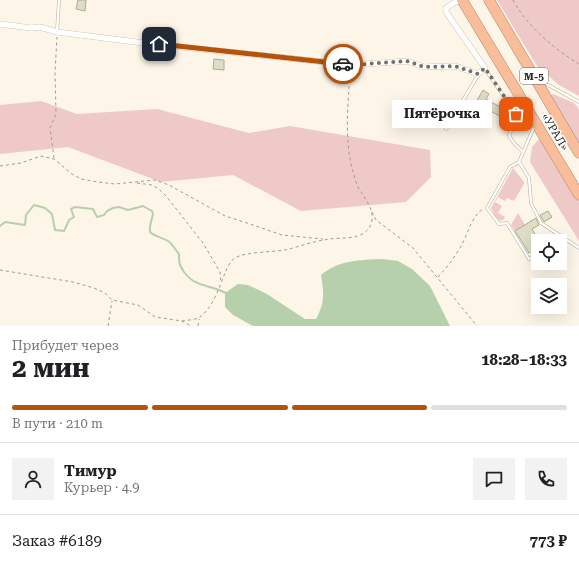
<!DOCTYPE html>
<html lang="ru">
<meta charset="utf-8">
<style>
body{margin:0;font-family:"Roboto Serif",serif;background:#f2f2f2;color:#202124;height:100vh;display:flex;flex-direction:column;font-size:15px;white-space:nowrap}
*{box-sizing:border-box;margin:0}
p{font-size:13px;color:#757577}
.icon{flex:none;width:22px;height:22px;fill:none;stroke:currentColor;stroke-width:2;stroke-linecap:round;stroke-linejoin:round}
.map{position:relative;height:326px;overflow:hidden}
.sheet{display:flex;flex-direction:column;background:#fff;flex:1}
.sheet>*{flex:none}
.fabs{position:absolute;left:531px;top:234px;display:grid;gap:8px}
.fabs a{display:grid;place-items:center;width:36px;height:36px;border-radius:0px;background:#fff;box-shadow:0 4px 16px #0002;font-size:20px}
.pin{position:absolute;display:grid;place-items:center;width:34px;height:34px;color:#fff;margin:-17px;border-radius:8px;box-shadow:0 2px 6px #0006}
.courier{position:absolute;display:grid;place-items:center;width:40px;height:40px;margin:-20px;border:3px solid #b45309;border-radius:50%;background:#fff;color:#222;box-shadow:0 1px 5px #0007}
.bubble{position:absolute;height:28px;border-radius:0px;background:#fff;box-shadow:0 4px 16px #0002;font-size:13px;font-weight:700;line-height:28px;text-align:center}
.head em{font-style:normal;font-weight:700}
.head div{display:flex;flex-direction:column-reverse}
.head{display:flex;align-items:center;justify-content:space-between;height:68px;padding:0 12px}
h1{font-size:26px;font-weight:700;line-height:30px}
.bar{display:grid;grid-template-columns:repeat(4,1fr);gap:6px 4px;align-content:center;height:48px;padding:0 12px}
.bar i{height:5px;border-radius:3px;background:#e0e0e0}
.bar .current{background:#b45309}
.bar p{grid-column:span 4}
.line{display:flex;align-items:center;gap:10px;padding:0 12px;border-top:1px solid #e0e0e0}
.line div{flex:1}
.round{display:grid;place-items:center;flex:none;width:42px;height:42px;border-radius:0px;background:#f2f2f2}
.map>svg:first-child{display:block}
.green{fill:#efc9c7}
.water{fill:#b6d0ac}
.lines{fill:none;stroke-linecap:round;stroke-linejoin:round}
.stream{stroke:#b6d0ac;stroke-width:2}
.building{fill:#dddec5;stroke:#abac94}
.lane-casing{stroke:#b9ac97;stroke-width:3.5}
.street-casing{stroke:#b9ac97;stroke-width:6}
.highway-casing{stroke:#b1886f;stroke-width:11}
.path{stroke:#a19a8f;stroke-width:1;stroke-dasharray:3 3;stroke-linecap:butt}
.lane{stroke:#fff;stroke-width:2.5}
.street{stroke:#fff;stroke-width:5.5}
.highway{stroke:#f9bd9a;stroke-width:10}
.done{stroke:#756f65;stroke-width:4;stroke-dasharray:0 7.2}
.route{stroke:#b45309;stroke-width:5}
.labels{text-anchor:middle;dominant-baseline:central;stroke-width:3;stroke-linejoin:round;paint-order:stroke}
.shield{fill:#fff;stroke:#6b6862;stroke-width:1}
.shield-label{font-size:10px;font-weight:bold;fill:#2c271f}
.street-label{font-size:11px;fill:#2c271f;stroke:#fff}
</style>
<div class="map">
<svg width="579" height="326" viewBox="0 0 579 326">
<rect width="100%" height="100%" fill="#fdf5e7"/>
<g class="green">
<polygon points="497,0 579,0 579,96 559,85 537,66"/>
<polygon points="553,94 574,103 579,109 579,144 551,97 551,95"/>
<polygon points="41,101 77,114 157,109 249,133 290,126 430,150 431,177 406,202 301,211 233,175 161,182 68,147 0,154 0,105"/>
<polygon points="539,139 542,140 579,202 579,241 530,162 532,147"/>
<polygon points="513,168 524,182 524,184 514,201 507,198 505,201 498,197 495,202 502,206 498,213 505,217 504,219 500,221 495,216 491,208"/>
<polygon points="518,213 525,225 515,231 511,225"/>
</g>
<path class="water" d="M382 259 398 261 412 269 430 286 450 326H253L233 315 225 307V293L238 284 248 285 267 294 305 319H316C325 302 324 294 321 275 339 260 360 260 382 259Z"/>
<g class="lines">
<path class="stream" d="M0 226 5 222 25 225 26 215 34 205 45 208 52 214 55 230 64 231 69 220 74 217 71 209 75 207 93 209 97 217 104 215 107 211 113 208 119 207 128 210 143 206 152 211 153 214 150 226V232C155 237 162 237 168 241 173 244 175 250 179 254 179 263 179 264 184 272 196 288 209 284 226 293"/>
</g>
<g class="building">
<polygon points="78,0 86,0 85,11 76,9"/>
<polygon points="214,59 224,60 224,70 213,69"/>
<polygon points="483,90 489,94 486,99 511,113 507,120 481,106 479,110 473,107"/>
<polygon points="548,211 552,217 544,222 540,215"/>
<polygon points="536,218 539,225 532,229 538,239 538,248 529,253 515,231"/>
</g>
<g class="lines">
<g class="lane-casing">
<g id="lane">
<polyline points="57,32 59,0"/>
<path d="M485 69 516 114V120L509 135C512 142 517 147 523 152"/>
<polyline points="541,81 579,102"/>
<polyline points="534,127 519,162 529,178 531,203 541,223 579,248"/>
<polyline points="446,129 478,75"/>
<polyline points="519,162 510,167 487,208 499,224 507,223 529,259 538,253"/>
<polyline points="557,241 563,238"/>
</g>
</g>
<g class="street-casing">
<polyline id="street" points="0,24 31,28 40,27 57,32 144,43 353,65 407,61 424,67 455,66 478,74 485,68 446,12 446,8 459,0"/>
</g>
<g class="highway-casing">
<g id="highway">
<polyline points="462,0 579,195"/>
<polyline points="489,0 579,153"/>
</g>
</g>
<g class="path">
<path d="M513 0C527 26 554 49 579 64"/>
<polyline points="54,158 50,128 56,114 55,72 57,37"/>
<polyline points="0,166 21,163 41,156 54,159 72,174 81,179 98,182 115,184 155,180 169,185 225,216 244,222 282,235 323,239"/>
<polyline points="137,183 152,185 159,189 166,196 203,243 220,272 221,282"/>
<polyline points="372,212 376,220 413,248 477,326"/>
<polyline points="0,270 73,282 94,288 105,293 112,300 138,305 155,317 182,321 191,326"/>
<path d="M438 277C447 267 456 256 462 244 469 232 471 217 483 209"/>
<path d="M182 321C187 320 196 320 200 317 213 307 219 288 225 273 227 268 230 261 235 258 244 252 273 252 285 250 298 247 311 242 324 240 340 236 368 243 372 220 374 205 360 195 356 182 343 144 348 110 350 71"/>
<polyline points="108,326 112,301"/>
<polyline points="198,326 199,319"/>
</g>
<use href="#lane" class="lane"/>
<use href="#street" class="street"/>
<use href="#highway" class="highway"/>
</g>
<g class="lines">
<polyline class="done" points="343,64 353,65 407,61 424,67 455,66 478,74 485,68 516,114"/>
<polyline class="route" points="159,44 343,64"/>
</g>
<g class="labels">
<rect class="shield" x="520" y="68" width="28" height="16" rx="3"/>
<g class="shield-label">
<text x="534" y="76">М-5</text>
</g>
<g class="street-label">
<text transform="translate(555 132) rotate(59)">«УРАЛ»</text>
</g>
</g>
</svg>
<div class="fabs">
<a><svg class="icon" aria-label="locate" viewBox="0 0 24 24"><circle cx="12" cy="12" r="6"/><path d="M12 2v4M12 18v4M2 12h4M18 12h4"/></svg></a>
<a><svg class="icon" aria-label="layers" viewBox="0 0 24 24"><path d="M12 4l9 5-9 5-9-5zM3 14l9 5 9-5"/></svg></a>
</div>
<div class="pin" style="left:516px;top:114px;background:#ea580c"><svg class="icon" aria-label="bag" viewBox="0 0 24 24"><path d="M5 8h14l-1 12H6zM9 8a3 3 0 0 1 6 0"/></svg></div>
<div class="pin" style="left:159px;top:44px;background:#1f2937"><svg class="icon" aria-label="home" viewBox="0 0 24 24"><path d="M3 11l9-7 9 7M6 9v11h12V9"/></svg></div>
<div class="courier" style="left:343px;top:64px"><svg class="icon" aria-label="car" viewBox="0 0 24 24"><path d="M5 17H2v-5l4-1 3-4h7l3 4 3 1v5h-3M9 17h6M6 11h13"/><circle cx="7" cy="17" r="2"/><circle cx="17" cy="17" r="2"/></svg></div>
<div class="bubble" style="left:392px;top:100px;width:100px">Пятёрочка</div>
</div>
<section class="sheet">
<div class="head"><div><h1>2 мин</h1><p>Прибудет через</p></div><em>18:28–18:33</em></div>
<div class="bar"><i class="current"></i><i class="current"></i><i class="current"></i><i></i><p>В пути · 210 m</p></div>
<div class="line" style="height:72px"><a class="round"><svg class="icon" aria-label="person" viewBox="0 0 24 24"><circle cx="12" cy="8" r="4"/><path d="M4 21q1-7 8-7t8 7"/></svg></a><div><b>Тимур</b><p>Курьер · 4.9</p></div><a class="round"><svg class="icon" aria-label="chat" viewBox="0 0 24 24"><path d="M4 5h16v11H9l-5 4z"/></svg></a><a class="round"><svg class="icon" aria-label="phone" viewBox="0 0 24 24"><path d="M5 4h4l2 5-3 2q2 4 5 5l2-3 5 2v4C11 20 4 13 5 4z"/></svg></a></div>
<div class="line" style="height:52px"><div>Заказ #6189</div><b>773 ₽</b></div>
</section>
